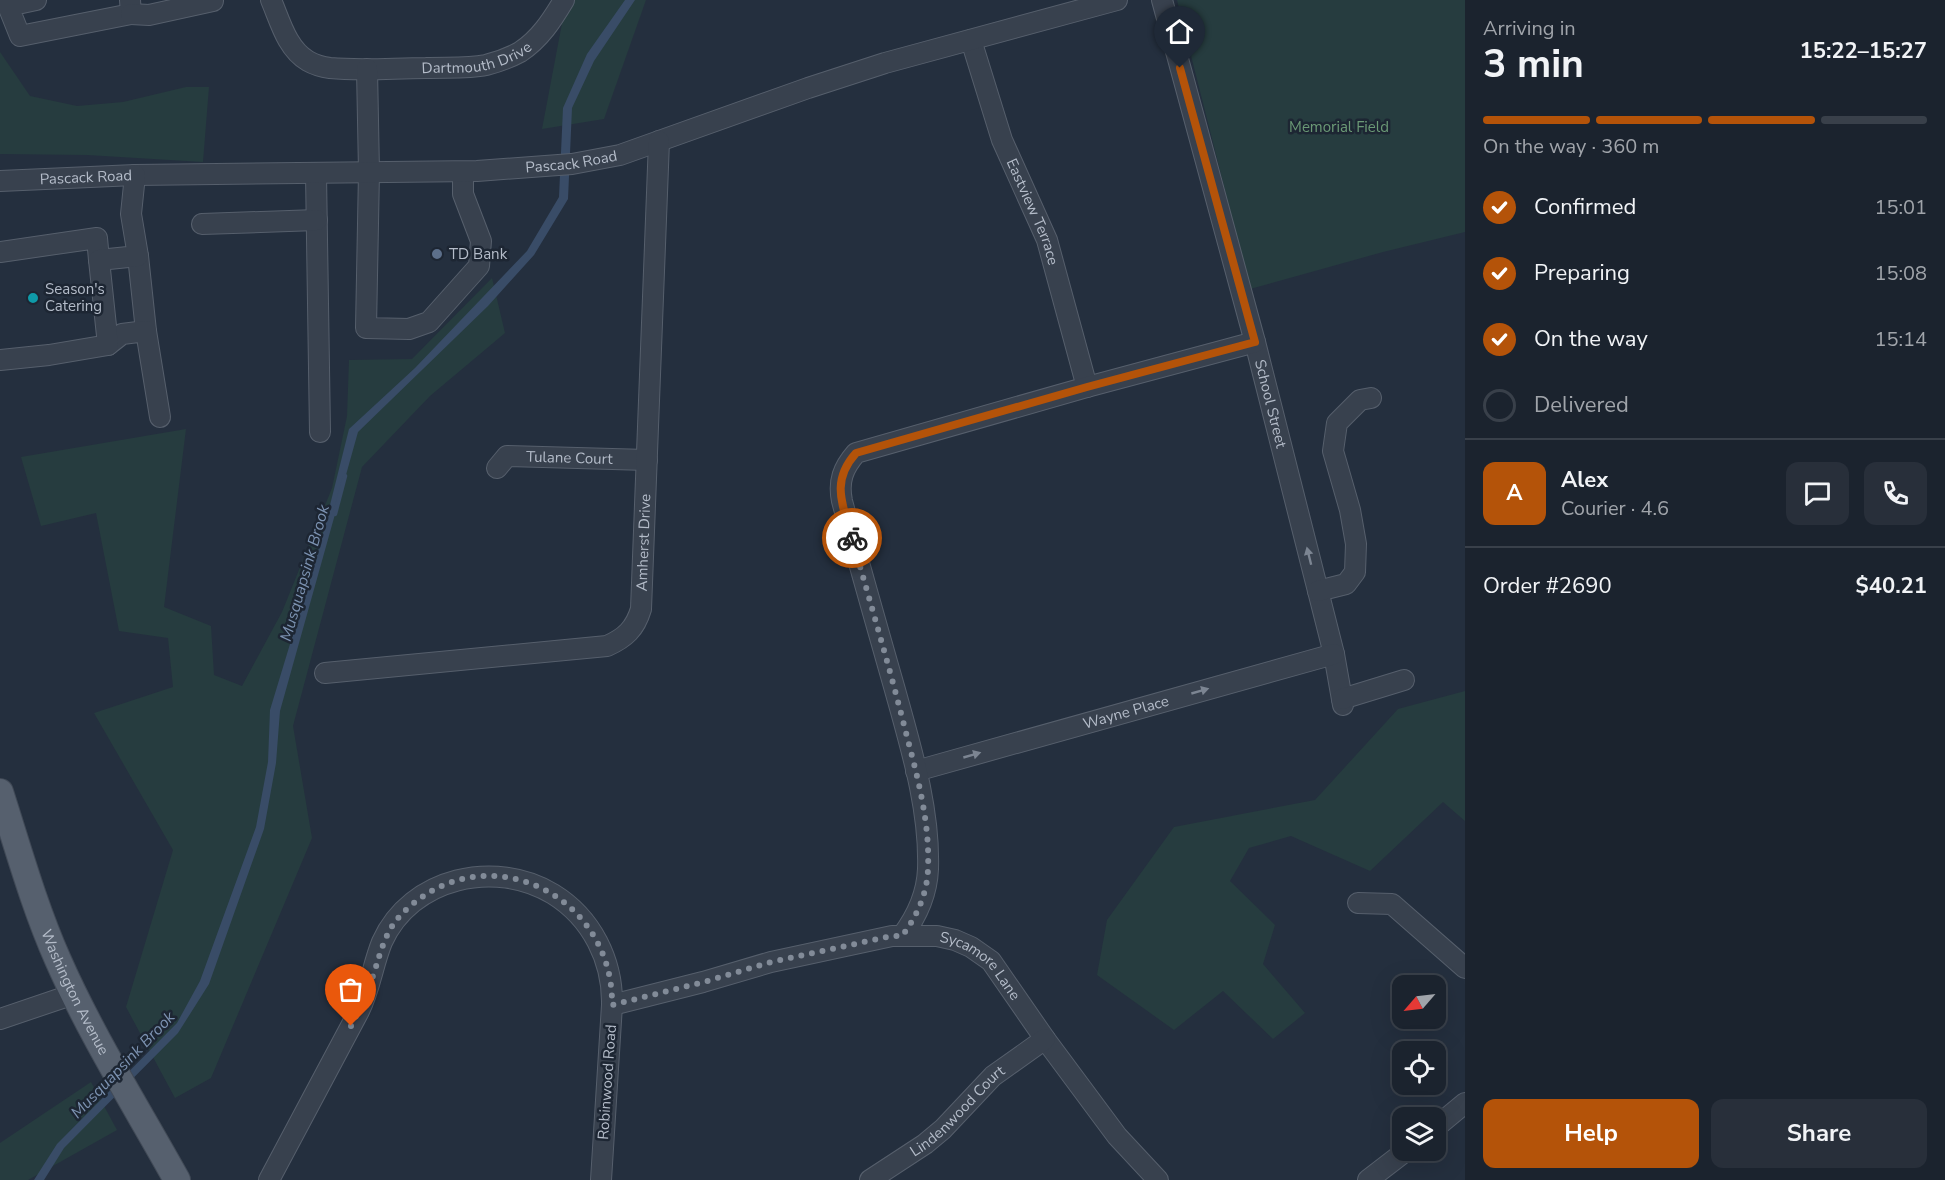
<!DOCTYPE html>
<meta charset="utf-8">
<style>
body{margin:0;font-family:"Nunito Sans",sans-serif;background:#282f3a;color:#f1f3f6;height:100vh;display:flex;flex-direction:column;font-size:22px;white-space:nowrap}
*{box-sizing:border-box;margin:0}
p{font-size:20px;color:#a0a4aa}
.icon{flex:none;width:33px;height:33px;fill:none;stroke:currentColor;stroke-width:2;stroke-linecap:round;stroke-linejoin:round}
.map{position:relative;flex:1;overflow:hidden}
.sheet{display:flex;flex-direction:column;background:#1b232e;width:480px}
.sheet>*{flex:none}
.needle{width:39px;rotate:242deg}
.fabs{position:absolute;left:1392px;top:975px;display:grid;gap:12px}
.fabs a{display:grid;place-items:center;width:54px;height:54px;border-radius:12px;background:#1b232e;box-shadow:0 6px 24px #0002,0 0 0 2px #39404a;font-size:30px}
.pin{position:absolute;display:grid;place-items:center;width:51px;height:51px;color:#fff;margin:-62px -26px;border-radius:50% 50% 50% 0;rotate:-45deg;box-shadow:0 0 6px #0007}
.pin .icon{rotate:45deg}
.courier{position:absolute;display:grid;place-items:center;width:60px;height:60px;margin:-30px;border:4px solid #b45309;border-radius:50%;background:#fff;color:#222;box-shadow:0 2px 8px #0007}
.summary em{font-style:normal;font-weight:700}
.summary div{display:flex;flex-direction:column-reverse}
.summary{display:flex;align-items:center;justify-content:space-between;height:102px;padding:0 18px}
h1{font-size:39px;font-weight:700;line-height:45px}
.bar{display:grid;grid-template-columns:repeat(4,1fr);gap:9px 6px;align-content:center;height:72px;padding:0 18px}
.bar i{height:8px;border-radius:4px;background:#39404a}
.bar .current{background:#b45309}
.bar p{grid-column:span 4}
.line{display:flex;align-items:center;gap:15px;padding:0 18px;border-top:2px solid #39404a}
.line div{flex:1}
.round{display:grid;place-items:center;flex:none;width:63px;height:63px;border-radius:12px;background:#282f3a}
ol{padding:0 18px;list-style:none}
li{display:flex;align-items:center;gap:18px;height:66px}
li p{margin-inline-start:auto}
li .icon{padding:6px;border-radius:50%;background:#b45309;color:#fff;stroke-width:4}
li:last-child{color:#a0a4aa}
li i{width:33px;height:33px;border:3px solid #39404a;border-radius:50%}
.cta{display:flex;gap:12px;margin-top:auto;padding:12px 18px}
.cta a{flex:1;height:69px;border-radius:12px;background:#b45309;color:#fff;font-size:24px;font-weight:700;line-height:69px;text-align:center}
.cta a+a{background:#282f3a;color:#f1f3f6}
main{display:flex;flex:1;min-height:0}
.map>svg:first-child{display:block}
.green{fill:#263c3f}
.water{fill:#394c67}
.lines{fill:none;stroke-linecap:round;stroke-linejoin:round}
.stream{stroke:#394c67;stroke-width:4.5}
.minor-casing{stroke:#565f6c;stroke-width:22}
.major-casing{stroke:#414a57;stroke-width:28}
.minor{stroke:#38414e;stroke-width:20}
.major{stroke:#56606e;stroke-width:26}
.oneway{fill:#7c8592}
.done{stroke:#828b98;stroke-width:6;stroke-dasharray:0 10.8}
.route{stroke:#b45309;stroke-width:8}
.service-dot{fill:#5c6f8a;stroke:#1d2633;stroke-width:2}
.culture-dot{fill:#0f9aa8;stroke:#1d2633;stroke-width:2}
.labels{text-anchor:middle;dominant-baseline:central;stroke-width:5;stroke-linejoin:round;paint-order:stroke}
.street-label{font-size:15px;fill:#b4bcc9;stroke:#1d2633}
.park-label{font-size:15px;fill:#6b9a76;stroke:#1d2633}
.poi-label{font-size:15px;fill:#b4bcc9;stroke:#1d2633;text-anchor:start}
.water-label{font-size:16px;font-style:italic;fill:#7c92b1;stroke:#1d2633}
</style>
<main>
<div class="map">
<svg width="1465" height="1180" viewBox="0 0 1465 1180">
<rect width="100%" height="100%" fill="#242f3e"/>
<g class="green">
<polygon points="575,0 646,0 604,119 542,129 563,18"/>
<polygon points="1177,0 1465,0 1465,232 1383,252 1250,289"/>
<polygon points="0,52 30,96 77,106 123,102 186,87 209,87 203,162 87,155 0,154"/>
<polygon points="492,278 505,333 430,396 362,467 293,726 312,838 211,1078 175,1098 126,1007 173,850 94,713 173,687 168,638 119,631 96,513 41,526 21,457 186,429 164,607 211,626 214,675 242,686 282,612 332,488 347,416 349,360 412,359"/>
<polygon points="1465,691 1465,821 1443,802 1370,871 1291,836 1249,848 1230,881 1275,925 1263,964 1305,1013 1273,1039 1223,991 1174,1030 1097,975 1107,920 1174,827 1315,800 1398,709"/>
<polygon points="91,1082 117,1130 28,1180 0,1180 0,1143"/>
</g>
<polygon class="water" points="625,0 635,0 594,61 572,108 568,199 534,255 488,306 358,432 280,711 276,763 264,829 209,984 178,1033 64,1148 44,1180 34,1180 57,1144 177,1023 200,981 256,827 268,762 270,710 320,545 349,429 415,368 527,251 559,197 563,108 587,54"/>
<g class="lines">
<polyline class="stream" points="335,514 345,476"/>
<g class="minor-casing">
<g id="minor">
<polyline points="36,0 8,6 20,36 131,14 130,0"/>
<path id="s1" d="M271 0C280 21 287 49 308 61 315 65 322 67 330 68 362 71 394 68 426 68 446 67 467 69 486 65 498 62 509 58 520 52 540 39 552 20 564 0"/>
<path id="s2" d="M1162 0 1255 342 1334 654 1343 705"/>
<polyline points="131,14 149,15 213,1"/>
<path id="s3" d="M971 40 1002 140 1047 240 1087 387"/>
<polyline points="367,69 369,172 366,328 409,329 429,322 479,266 481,241 463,194 463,172"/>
<polyline points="316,174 320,432"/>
<path id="s4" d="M0 181 135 175 477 171 572 164 620 155 808 88 885 63 1117 0"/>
<polyline points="202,224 317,220"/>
<polyline points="0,252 97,238 99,260"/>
<polyline points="138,256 146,331"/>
<polyline points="108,345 122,334 146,331 160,417"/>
<polyline points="0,360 49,355 108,345 99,260 138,256 131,214 135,175"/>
<path id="s5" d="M497 468 507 456 647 460"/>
<polyline points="1318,591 1346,584 1355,572 1356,544 1350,510 1333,451 1337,423 1360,400 1371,398"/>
<path id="s6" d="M325 673 607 646C625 638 635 629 641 609L659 141"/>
<polyline points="1342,699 1404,680"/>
<path id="s7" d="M916 771 1334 654"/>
<polyline points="1358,903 1392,904 1465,968"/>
<path d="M902 936C917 916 927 895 928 869 930 809 911 748 895 690 877 627 859 564 842 501 838 481 843 468 856 453L1087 387 1255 342"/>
<path id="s8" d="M612 1005 703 982 771 962 892 936H937L955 940 971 947 991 961 1045 1039 1117 1136 1158 1180"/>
<polyline points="0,1019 74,994"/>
<polyline points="1436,1127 1465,1103"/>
<path d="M269 1180C299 1124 329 1067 359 1011 370 989 373 964 382 942 411 877 496 859 553 894 592 918 613 961 612 1005L601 1180"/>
<path id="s9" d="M870 1180 925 1144 943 1129 993 1076 1045 1039"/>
<polyline points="1368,1180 1407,1150"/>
</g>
</g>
<g class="major-casing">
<g id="major">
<path id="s10" d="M0 792C18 848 34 906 58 960 91 1035 137 1108 177 1180"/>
</g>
</g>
<use href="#minor" class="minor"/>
<use href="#major" class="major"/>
</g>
<defs><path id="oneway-solid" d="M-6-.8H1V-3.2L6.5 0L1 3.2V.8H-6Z" transform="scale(1.5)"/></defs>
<g class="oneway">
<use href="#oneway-solid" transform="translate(1309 556) rotate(-104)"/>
<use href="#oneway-solid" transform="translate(1200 691) rotate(-16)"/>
<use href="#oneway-solid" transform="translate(972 755) rotate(-16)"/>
</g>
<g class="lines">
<path class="done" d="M351 1026C359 1010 367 993 373 976 382 949 385 928 408 908 490 834 614 897 612 1005L704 982 771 962 892 936H902C917 916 927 894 928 869 930 821 917 775 905 729 889 665 870 602 852 538"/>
<path class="route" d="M852 538C843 505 830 482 856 453L1087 387 1255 342 1180 68"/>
</g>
<circle class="service-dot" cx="437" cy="254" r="6"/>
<circle class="culture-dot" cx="33" cy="298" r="6"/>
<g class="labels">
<g class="street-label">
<text stroke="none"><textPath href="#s1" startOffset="244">Dartmouth Drive</textPath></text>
<text stroke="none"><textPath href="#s4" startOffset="572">Pascack Road</textPath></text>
<text stroke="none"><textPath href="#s4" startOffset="86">Pascack Road</textPath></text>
<text stroke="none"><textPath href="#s3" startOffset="183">Eastview Terrace</textPath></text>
<text stroke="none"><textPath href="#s2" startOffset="418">School Street</textPath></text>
<text stroke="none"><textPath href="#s5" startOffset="78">Tulane Court</textPath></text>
<text stroke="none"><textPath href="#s6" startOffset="402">Amherst Drive</textPath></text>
<text stroke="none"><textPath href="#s7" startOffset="218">Wayne Place</textPath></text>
<text stroke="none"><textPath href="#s8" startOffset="388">Sycamore Lane</textPath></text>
<text stroke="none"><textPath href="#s10" startOffset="214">Washington Avenue</textPath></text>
<text transform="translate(607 1082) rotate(-86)">Robinwood Road</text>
<text stroke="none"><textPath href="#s9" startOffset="112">Lindenwood Court</textPath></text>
</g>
<g class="park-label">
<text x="1339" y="127">Memorial Field</text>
</g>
<g class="poi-label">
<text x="449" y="254">TD Bank</text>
<text x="45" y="289">Season's<tspan x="45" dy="17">Catering</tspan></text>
</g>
<g class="water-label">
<text transform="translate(305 573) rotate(-74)">Musquapsink Brook</text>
<text transform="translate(123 1065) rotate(-46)">Musquapsink Brook</text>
</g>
</g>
</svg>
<div class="fabs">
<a><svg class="needle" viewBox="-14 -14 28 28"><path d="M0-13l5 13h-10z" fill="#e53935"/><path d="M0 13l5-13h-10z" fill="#a0a4aa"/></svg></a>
<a><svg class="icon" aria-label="locate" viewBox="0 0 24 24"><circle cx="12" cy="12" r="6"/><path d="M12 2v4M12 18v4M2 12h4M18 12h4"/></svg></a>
<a><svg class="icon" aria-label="layers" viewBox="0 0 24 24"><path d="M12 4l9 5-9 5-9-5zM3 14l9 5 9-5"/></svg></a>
</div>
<div class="pin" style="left:351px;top:1026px;background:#ea580c"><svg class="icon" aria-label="bag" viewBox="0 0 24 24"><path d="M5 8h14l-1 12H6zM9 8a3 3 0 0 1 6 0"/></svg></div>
<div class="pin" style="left:1180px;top:68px;background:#1f2937"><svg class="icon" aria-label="home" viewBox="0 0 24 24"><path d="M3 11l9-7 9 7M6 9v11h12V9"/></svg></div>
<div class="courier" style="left:852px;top:538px"><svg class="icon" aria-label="bike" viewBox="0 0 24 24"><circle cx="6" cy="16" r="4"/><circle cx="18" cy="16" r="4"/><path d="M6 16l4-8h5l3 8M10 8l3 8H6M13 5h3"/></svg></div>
</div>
<section class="sheet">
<div class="summary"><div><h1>3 min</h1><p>Arriving in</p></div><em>15:22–15:27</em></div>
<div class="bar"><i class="current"></i><i class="current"></i><i class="current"></i><i></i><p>On the way · 360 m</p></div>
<ol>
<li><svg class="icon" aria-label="check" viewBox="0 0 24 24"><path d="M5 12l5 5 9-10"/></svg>Confirmed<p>15:01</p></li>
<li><svg class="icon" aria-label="check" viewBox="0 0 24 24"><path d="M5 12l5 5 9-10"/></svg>Preparing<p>15:08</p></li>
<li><svg class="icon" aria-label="check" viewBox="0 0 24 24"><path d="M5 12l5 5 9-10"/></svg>On the way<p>15:14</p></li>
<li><i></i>Delivered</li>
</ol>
<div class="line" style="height:108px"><b class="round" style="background:#b45309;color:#fff">A</b><div><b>Alex</b><p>Courier · 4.6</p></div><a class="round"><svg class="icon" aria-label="chat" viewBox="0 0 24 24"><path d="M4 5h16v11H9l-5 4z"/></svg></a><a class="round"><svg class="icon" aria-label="phone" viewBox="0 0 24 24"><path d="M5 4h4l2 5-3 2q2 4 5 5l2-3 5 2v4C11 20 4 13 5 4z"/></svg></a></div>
<div class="line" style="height:78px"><div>Order #2690</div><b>$40.21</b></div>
<div class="cta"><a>Help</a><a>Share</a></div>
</section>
</main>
